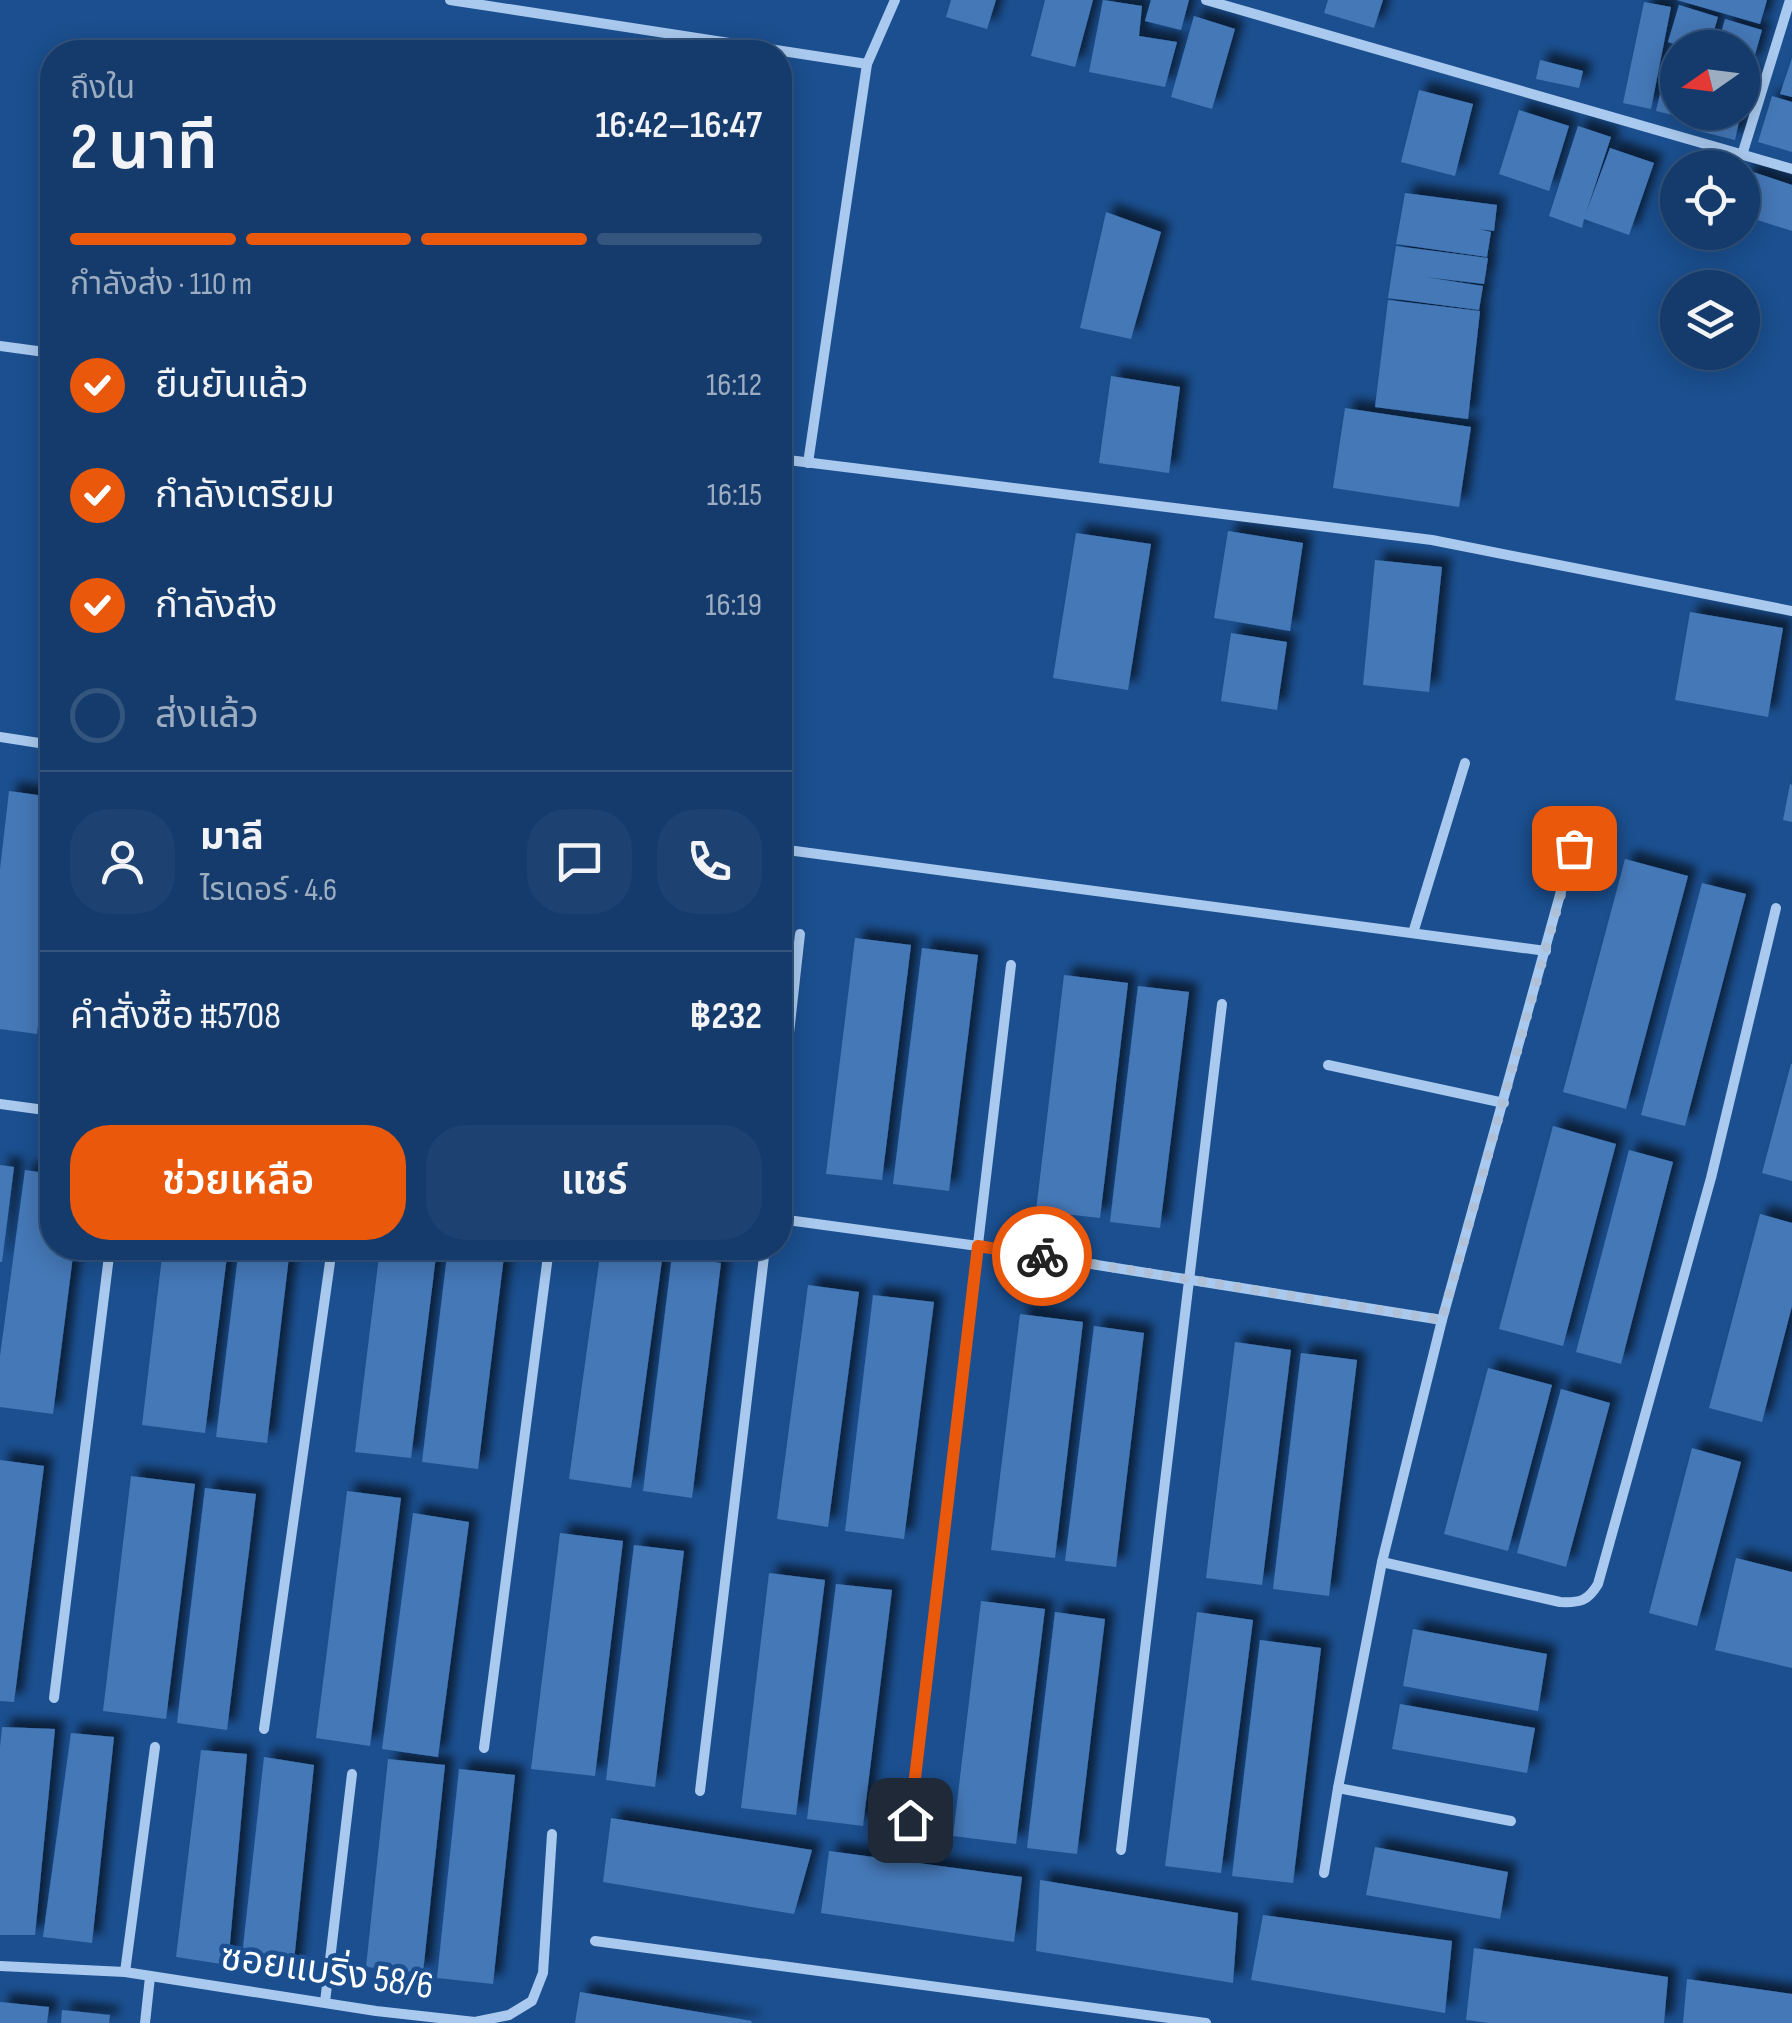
<!DOCTYPE html>
<html lang="th">
<meta charset="utf-8">
<style>
body{margin:0;font-family:"Sofia Sans Condensed","Noto Sans Thai",sans-serif;background:#1d4271;color:#f1f3f6;height:100vh;display:flex;flex-direction:column;font-size:38px;white-space:nowrap}
*{box-sizing:border-box;margin:0}
p{font-size:32px;color:#9dadc1}
.icon{flex:none;width:55px;height:55px;fill:none;stroke:currentColor;stroke-width:2;stroke-linecap:round;stroke-linejoin:round}
.map{position:relative;flex:1;overflow:hidden}
.details{position:absolute;left:40px;top:40px;width:752px;height:1220px;display:flex;flex-direction:column;background:#143b6b;border-radius:40px;box-shadow:0 5px 25px #0003,0 0 0 2px #33557e}
.details>*{flex:none}
.needle{width:65px;rotate:256deg}
.tools{position:absolute;left:1660px;top:30px;display:grid;gap:20px}
.tools a{display:grid;place-items:center;width:100px;height:100px;border-radius:50%;background:#143b6b;box-shadow:0 5px 25px #0003,0 0 0 2px #33557e;font-size:50px}
.pin{position:absolute;display:grid;place-items:center;width:85px;height:85px;color:#fff;margin:-42px;border-radius:20px;box-shadow:0 5px 15px #0006}
.courier{position:absolute;display:grid;place-items:center;width:100px;height:100px;margin:-50px;border:8px solid #ea580c;border-radius:50%;background:#fff;color:#222;box-shadow:0 2px 12px #0007}
.summary em{font-style:normal;font-weight:600}
.summary div{display:flex;flex-direction:column-reverse}
.summary{display:flex;align-items:center;justify-content:space-between;height:170px;padding:0 30px}
h1{font-size:65px;font-weight:600;line-height:75px}
.bar{display:grid;grid-template-columns:repeat(4,1fr);gap:15px 10px;align-content:center;height:120px;padding:0 30px}
.bar i{height:12px;border-radius:8px;background:#33557e}
.bar .on{background:#ea580c}
.bar p{grid-column:span 4}
.line{display:flex;align-items:center;gap:25px;padding:0 30px;border-top:2px solid #33557e}
.line div{flex:1}
.round{display:grid;place-items:center;flex:none;width:105px;height:105px;border-radius:40px;background:#1d4271}
ol{padding:0 30px;list-style:none}
li{display:flex;align-items:center;gap:30px;height:110px}
li p{margin-inline-start:auto}
li .icon{padding:10px;border-radius:50%;background:#ea580c;color:#fff;stroke-width:4}
li:last-child{color:#9dadc1}
li i{width:55px;height:55px;border:5px solid #33557e;border-radius:50%}
.primary-button{display:flex;gap:20px;margin-top:auto;padding:20px 30px}
.primary-button a{flex:1;height:115px;border-radius:40px;background:#ea580c;color:#fff;font-size:40px;font-weight:600;line-height:115px;text-align:center}
.primary-button a+a{background:#1d4271;color:#f1f3f6}
.map>svg:first-child{display:block}
.building{fill:#4478b7;filter:url(#shadow)}
.lines{fill:none;stroke-linecap:round;stroke-linejoin:round}
.street{stroke:#a9c9ee;stroke-width:10}
.done{stroke:#afc1d8;stroke-width:10;stroke-dasharray:0 18}
.route{stroke:#ea580c;stroke-width:12}
.labels{text-anchor:middle;dominant-baseline:central;stroke-width:9;stroke-linejoin:round;paint-order:stroke}
.street-label{font-size:38px;fill:#fff;stroke:#1b4f8f}
</style>
<div class="map">
<svg width="1792" height="2023" viewBox="0 0 1792 2023">
<defs>
<filter id="shadow"><feDropShadow dx="9" dy="-9" stdDeviation="5" flood-color="#0009"/></filter>
</defs>
<rect width="100%" height="100%" fill="#1b4f8f"/>
<g class="building">
<polygon points="951,0 996,0 987,29 946,17"/>
<polygon points="1045,0 1093,0 1075,67 1031,56"/>
<polygon points="1103,0 1142,6 1139,36 1177,42 1165,87 1089,72"/>
<polygon points="1151,0 1189,0 1181,30 1145,21"/>
<polygon points="1328,0 1383,0 1374,28 1324,13"/>
<polygon points="1677,0 1767,0 1760,24"/>
<polygon points="1644,2 1671,7 1651,109 1623,103"/>
<polygon points="1679,5 1718,17 1709,48 1687,48 1668,42"/>
<polygon points="1194,16 1235,29 1212,109 1171,97"/>
<polygon points="1725,19 1762,30 1752,65 1742,62 1742,48 1717,48"/>
<polygon points="1792,58 1792,97 1780,94"/>
<polygon points="1540,60 1583,71 1579,88 1536,79"/>
<polygon points="1742,72 1751,74 1744,102 1742,102"/>
<polygon points="1665,73 1678,76 1678,112 1695,112 1693,120 1656,111"/>
<polygon points="1419,90 1473,104 1455,176 1401,162"/>
<polygon points="1772,96 1792,102 1792,152 1758,142"/>
<polygon points="1519,110 1569,126 1549,191 1499,174"/>
<polygon points="1699,112 1741,112 1735,140 1695,130"/>
<polygon points="1578,126 1611,137 1586,213 1610,148 1654,163 1629,235 1584,219 1582,228 1549,216"/>
<polygon points="1747,170 1792,185 1792,231 1742,215 1742,185"/>
<polygon points="1405,193 1497,205 1494,231 1479,229 1491,232 1487,257 1396,244"/>
<polygon points="1106,212 1161,232 1131,339 1080,328"/>
<polygon points="1396,246 1488,258 1484,284 1425,277 1483,286 1479,310 1388,298"/>
<polygon points="1388,300 1480,311 1468,419 1375,407"/>
<polygon points="1111,376 1180,387 1169,473 1099,463"/>
<polygon points="1345,408 1471,427 1459,507 1333,488"/>
<polygon points="1228,531 1303,543 1290,631 1214,618"/>
<polygon points="1076,533 1151,544 1128,690 1053,678"/>
<polygon points="1375,560 1442,567 1429,692 1363,685"/>
<polygon points="1690,612 1783,628 1768,717 1675,700"/>
<polygon points="1231,633 1287,642 1277,710 1221,701"/>
<polygon points="1790,784 1792,785 1792,822 1783,820"/>
<polygon points="9,791 52,797 52,906 37,1034 0,1029 0,869"/>
<polygon points="1625,859 1688,876 1626,1109 1563,1092"/>
<polygon points="1702,883 1746,894 1685,1126 1641,1115"/>
<polygon points="855,938 911,945 882,1180 826,1174"/>
<polygon points="922,948 978,955 949,1191 893,1184"/>
<polygon points="1064,975 1128,983 1100,1218 1036,1211"/>
<polygon points="1138,986 1189,992 1160,1228 1110,1222"/>
<polygon points="1791,1064 1792,1064 1792,1181 1762,1173"/>
<polygon points="1553,1126 1616,1144 1563,1346 1499,1329"/>
<polygon points="1629,1150 1673,1162 1621,1364 1576,1352"/>
<polygon points="0,1165 14,1167 2,1262 0,1262"/>
<polygon points="25,1170 52,1174 52,1248 74,1248 53,1414 0,1407 0,1356"/>
<polygon points="1760,1214 1792,1223 1792,1306 1762,1422 1709,1408"/>
<polygon points="163,1248 228,1248 205,1433 142,1425"/>
<polygon points="239,1248 290,1248 267,1443 216,1437"/>
<polygon points="380,1248 437,1248 411,1458 355,1452"/>
<polygon points="448,1248 505,1248 478,1469 422,1462"/>
<polygon points="601,1248 626,1248 663,1253 631,1488 569,1479"/>
<polygon points="672,1256 721,1263 692,1498 643,1491"/>
<polygon points="808,1285 859,1292 828,1527 777,1519"/>
<polygon points="873,1295 934,1302 904,1539 845,1531"/>
<polygon points="1020,1314 1083,1322 1055,1558 991,1550"/>
<polygon points="1094,1326 1144,1333 1116,1567 1065,1561"/>
<polygon points="1235,1342 1291,1350 1262,1585 1206,1578"/>
<polygon points="1301,1353 1357,1360 1329,1596 1273,1589"/>
<polygon points="1488,1368 1552,1385 1508,1551 1444,1534"/>
<polygon points="1561,1389 1610,1403 1566,1567 1517,1553"/>
<polygon points="1692,1448 1741,1462 1697,1626 1649,1613"/>
<polygon points="0,1460 44,1466 14,1702 0,1701"/>
<polygon points="131,1476 195,1484 166,1719 103,1711"/>
<polygon points="205,1488 256,1494 227,1730 177,1723"/>
<polygon points="347,1491 401,1498 370,1746 316,1738"/>
<polygon points="413,1513 469,1522 438,1757 382,1749"/>
<polygon points="560,1533 623,1541 595,1776 531,1769"/>
<polygon points="634,1545 684,1551 655,1787 606,1780"/>
<polygon points="1736,1558 1792,1572 1792,1668 1715,1650"/>
<polygon points="769,1573 825,1580 796,1815 741,1808"/>
<polygon points="836,1584 892,1590 863,1826 807,1819"/>
<polygon points="981,1601 1045,1609 1016,1844 953,1836"/>
<polygon points="1055,1612 1105,1619 1077,1854 1027,1848"/>
<polygon points="1197,1612 1253,1620 1221,1873 1165,1866"/>
<polygon points="1413,1629 1547,1654 1538,1711 1403,1686"/>
<polygon points="1260,1640 1321,1648 1293,1883 1232,1876"/>
<polygon points="1400,1704 1535,1728 1527,1773 1392,1749"/>
<polygon points="2,1727 55,1729 35,1935 0,1935 0,1747"/>
<polygon points="71,1733 114,1737 92,1943 43,1937"/>
<polygon points="201,1750 247,1754 228,1965 176,1957"/>
<polygon points="264,1757 314,1765 293,1971 241,1966"/>
<polygon points="388,1759 445,1765 423,1973 366,1967"/>
<polygon points="459,1769 515,1775 493,1984 437,1978"/>
<polygon points="611,1818 812,1850 794,1914 603,1882"/>
<polygon points="1375,1847 1508,1872 1500,1919 1366,1895"/>
<polygon points="829,1851 1022,1877 1014,1942 821,1913"/>
<polygon points="1040,1880 1238,1913 1233,1983 1036,1951"/>
<polygon points="1263,1915 1452,1941 1445,2013 1251,1980"/>
<polygon points="1474,1948 1668,1977 1664,2023 1489,2023 1466,2020"/>
<polygon points="1687,1979 1792,1994 1792,2023 1683,2023"/>
<polygon points="580,1992 752,2021 751,2023 575,2023"/>
<polygon points="0,2002 49,2007 47,2023 0,2023"/>
<polygon points="62,2010 110,2015 109,2023 61,2023"/>
</g>
<g class="lines">
<g class="street">
<polyline points="450,0 867,64"/>
<polyline points="1206,0 1792,169"/>
<polyline points="1742,155 1790,0"/>
<polyline points="0,346 52,353"/>
<polyline points="780,459 1432,540 1792,611"/>
<polyline points="808,463 867,64 895,0"/>
<polyline points="0,737 52,745"/>
<polyline points="780,849 1546,951"/>
<polyline points="1413,933 1465,763"/>
<polyline points="1328,1065 1504,1103"/>
<polyline points="0,1104 52,1111"/>
<polyline points="780,1114 800,934"/>
<polyline points="780,1219 978,1246 1442,1320 1382,1562 1338,1788 1324,1873"/>
<polyline points="1442,1320 1573,848"/>
<path d="M1382 1562 1560 1602C1580 1603 1588 1601 1598 1584L1711 1178 1776 908"/>
<polyline points="54,1698 110,1248"/>
<polyline points="264,1729 332,1248"/>
<polyline points="484,1748 549,1248"/>
<polyline points="1338,1788 1511,1821"/>
<polyline points="700,1791 765,1248"/>
<polyline points="910,1820 1011,965"/>
<polyline points="1121,1850 1222,1004"/>
<polyline points="595,1941 1206,2023"/>
<polyline points="0,1966 125,1972 376,2011 475,2022 509,2015 532,2001 543,1973 552,1834"/>
<polyline points="125,1972 155,1747"/>
<polyline points="325,2002 352,1774"/>
<polyline points="145,2023 150,1977"/>
</g>
</g>
<g class="lines">
<polyline class="done" points="1042,1256 1442,1320 1574,848"/>
<polyline class="route" points="910,1820 978,1246 1042,1256"/>
</g>
<g class="labels">
<g class="street-label">
<text transform="translate(327 1972) rotate(8)">ซอยแบริ่ง 58/6</text>
</g>
</g>
</svg>
<div class="tools">
<a><svg class="needle" viewBox="-14 -14 28 28"><path d="M0-13l5 13h-10z" fill="#e53935"/><path d="M0 13l5-13h-10z" fill="#9dadc1"/></svg></a>
<a><svg class="icon" aria-label="locate" viewBox="0 0 24 24"><circle cx="12" cy="12" r="6"/><path d="M12 2v4M12 18v4M2 12h4M18 12h4"/></svg></a>
<a><svg class="icon" aria-label="layers" viewBox="0 0 24 24"><path d="M12 4l9 5-9 5-9-5zM3 14l9 5 9-5"/></svg></a>
</div>
<div class="pin" style="left:1574px;top:848px;background:#ea580c"><svg class="icon" aria-label="bag" viewBox="0 0 24 24"><path d="M5 8h14l-1 12H6zM9 8a3 3 0 0 1 6 0"/></svg></div>
<div class="pin" style="left:910px;top:1820px;background:#1f2937"><svg class="icon" aria-label="home" viewBox="0 0 24 24"><path d="M3 11l9-7 9 7M6 9v11h12V9"/></svg></div>
<div class="courier" style="left:1042px;top:1256px"><svg class="icon" aria-label="bike" viewBox="0 0 24 24"><circle cx="6" cy="16" r="4"/><circle cx="18" cy="16" r="4"/><path d="M6 16l4-8h5l3 8M10 8l3 8H6M13 5h3"/></svg></div>
<section class="details">
<div class="summary"><div><h1>2 นาที</h1><p>ถึงใน</p></div><em>16:42–16:47</em></div>
<div class="bar"><i class="on"></i><i class="on"></i><i class="on"></i><i></i><p>กำลังส่ง · 110 m</p></div>
<ol>
<li><svg class="icon" aria-label="check" viewBox="0 0 24 24"><path d="M5 12l5 5 9-10"/></svg>ยืนยันแล้ว<p>16:12</p></li>
<li><svg class="icon" aria-label="check" viewBox="0 0 24 24"><path d="M5 12l5 5 9-10"/></svg>กำลังเตรียม<p>16:15</p></li>
<li><svg class="icon" aria-label="check" viewBox="0 0 24 24"><path d="M5 12l5 5 9-10"/></svg>กำลังส่ง<p>16:19</p></li>
<li><i></i>ส่งแล้ว</li>
</ol>
<div class="line" style="height:180px"><a class="round"><svg class="icon" aria-label="person" viewBox="0 0 24 24"><circle cx="12" cy="8" r="4"/><path d="M4 21q1-7 8-7t8 7"/></svg></a><div><b>มาลี</b><p>ไรเดอร์ · 4.6</p></div><a class="round"><svg class="icon" aria-label="chat" viewBox="0 0 24 24"><path d="M4 5h16v11H9l-5 4z"/></svg></a><a class="round"><svg class="icon" aria-label="phone" viewBox="0 0 24 24"><path d="M5 4h4l2 5-3 2q2 4 5 5l2-3 5 2v4C11 20 4 13 5 4z"/></svg></a></div>
<div class="line" style="height:130px"><div>คำสั่งซื้อ #5708</div><b>฿232</b></div>
<div class="primary-button"><a>ช่วยเหลือ</a><a>แชร์</a></div>
</section>
</div>
